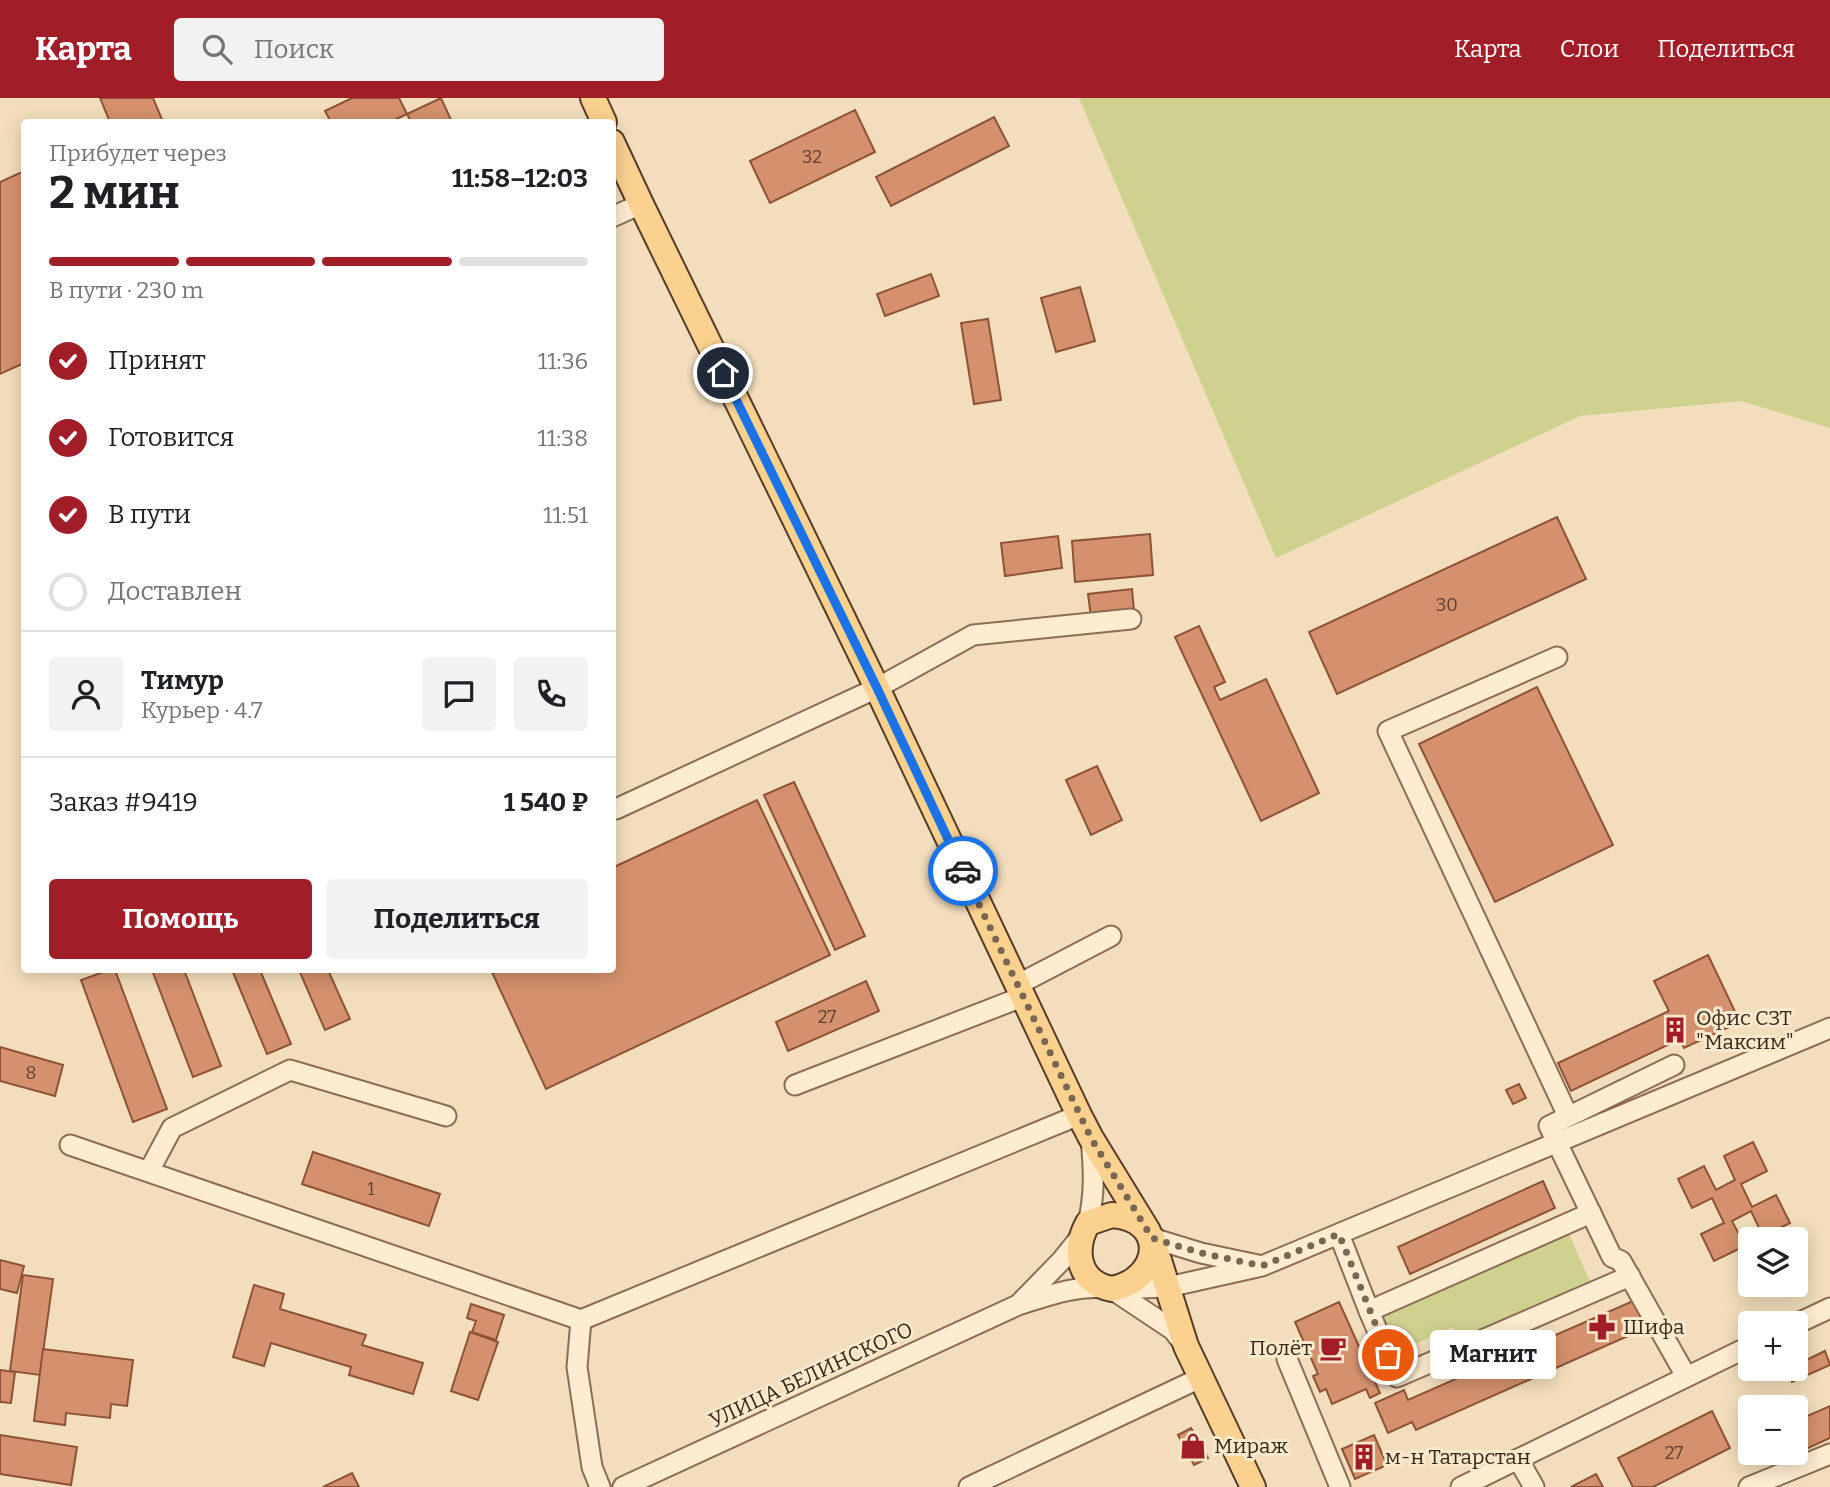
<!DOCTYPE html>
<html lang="ru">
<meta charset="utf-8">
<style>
body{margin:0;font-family:Bitter,serif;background:#f2f2f2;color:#202124;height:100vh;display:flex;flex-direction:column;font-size:26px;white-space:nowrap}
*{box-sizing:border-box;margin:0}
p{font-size:23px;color:#757577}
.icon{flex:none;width:38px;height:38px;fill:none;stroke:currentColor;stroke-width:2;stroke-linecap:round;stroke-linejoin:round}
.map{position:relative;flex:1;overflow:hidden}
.sheet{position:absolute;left:21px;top:21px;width:595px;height:854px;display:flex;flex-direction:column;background:#fff;border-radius:7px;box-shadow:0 4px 18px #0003}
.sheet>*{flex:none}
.controls{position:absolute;left:1738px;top:1129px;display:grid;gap:14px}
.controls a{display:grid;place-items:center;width:70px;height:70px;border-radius:7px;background:#fff;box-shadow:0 4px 18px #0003;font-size:35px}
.pin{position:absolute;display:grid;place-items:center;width:60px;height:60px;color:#fff;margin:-30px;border:4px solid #fff;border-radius:50%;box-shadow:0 2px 7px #0007}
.courier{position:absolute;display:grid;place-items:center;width:70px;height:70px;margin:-35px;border:5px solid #1a73e8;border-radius:50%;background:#fff;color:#222;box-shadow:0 2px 9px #0007}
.bubble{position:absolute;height:49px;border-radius:7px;background:#fff;box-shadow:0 4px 18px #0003;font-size:23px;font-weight:700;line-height:49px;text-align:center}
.headline em{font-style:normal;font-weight:700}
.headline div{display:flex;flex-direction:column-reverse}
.headline{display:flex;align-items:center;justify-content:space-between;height:119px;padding:0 28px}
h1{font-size:46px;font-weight:700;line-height:52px}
.bar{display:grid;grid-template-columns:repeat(4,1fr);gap:10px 7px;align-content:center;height:84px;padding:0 28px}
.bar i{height:9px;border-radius:5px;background:#e0e0e0}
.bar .current{background:#a11d28}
.bar p{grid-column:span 4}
.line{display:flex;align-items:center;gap:18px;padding:0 28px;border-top:2px solid #e0e0e0}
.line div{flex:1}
.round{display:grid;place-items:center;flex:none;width:74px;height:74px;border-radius:7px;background:#f2f2f2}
ol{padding:0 28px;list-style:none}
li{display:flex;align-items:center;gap:21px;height:77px}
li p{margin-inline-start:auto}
li .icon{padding:7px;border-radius:50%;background:#a11d28;color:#fff;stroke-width:4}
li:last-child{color:#757577}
li i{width:38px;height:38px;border:4px solid #e0e0e0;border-radius:50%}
.action{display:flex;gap:14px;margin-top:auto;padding:14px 28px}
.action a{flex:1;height:80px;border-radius:7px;background:#a11d28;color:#fff;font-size:28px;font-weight:700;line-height:80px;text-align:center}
.action a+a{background:#f2f2f2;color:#202124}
header{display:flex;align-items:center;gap:42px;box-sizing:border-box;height:98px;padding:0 35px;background:#a11d28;color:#fff}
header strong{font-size:33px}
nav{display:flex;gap:38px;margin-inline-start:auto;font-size:24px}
.search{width:490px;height:63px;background:#f2f2f2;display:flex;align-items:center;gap:18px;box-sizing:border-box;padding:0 24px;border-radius:7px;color:#757577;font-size:26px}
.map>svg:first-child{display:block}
.green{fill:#cfd18f}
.building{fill:#d5916d;stroke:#8e5337;stroke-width:2}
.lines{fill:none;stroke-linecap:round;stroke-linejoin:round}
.minor-casing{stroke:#8c6d54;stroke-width:23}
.major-casing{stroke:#593b29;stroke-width:28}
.minor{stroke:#fdecd0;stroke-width:19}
.major{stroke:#fbd18f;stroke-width:24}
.done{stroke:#7a6753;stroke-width:7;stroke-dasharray:0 12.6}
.route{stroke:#1a73e8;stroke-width:9}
.labels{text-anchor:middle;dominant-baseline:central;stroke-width:6;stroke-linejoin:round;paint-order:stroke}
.number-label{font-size:18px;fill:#60422f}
.poi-label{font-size:21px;fill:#39271a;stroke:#f9e9cc;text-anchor:start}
.street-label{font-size:21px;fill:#39271a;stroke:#f9e9cc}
</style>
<header>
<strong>Карта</strong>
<div class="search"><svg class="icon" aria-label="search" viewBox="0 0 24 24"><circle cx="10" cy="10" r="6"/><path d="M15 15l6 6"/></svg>Поиск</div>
<nav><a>Карта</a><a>Слои</a><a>Поделиться</a></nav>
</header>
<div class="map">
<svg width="1830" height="1389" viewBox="0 0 1830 1389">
<rect width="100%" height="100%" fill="#f2debc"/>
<g class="green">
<polygon points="1079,0 1830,0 1830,330 1741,303 1580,318 1276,460"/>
<polygon points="1567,1131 1591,1186 1460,1244 1453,1229 1399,1253 1381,1214"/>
</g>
<g class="building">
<polygon points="100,0 153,0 163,24 110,24"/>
<polygon points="352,0 399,0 407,16 390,24 331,24 325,13"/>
<polygon points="441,0 452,24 411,24 407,16"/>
<polygon points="855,12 875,54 770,105 750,63"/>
<polygon points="994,19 1009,48 891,108 876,79"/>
<polygon points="24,73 24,265 0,276 0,84"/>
<polygon points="931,176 939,198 885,218 877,196"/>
<polygon points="1080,189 1095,243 1056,254 1041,200"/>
<polygon points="988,221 1001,302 974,306 961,225"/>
<polygon points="1557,419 1586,481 1337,596 1309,534"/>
<polygon points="1150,436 1153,477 1075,484 1072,443"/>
<polygon points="1058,438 1062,470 1005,478 1001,445"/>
<polygon points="1132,491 1134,513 1091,519 1088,496"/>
<polygon points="1199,528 1225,584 1214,589 1220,602 1266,581 1319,695 1261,723 1175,539"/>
<polygon points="1537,589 1613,747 1495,804 1419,646"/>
<polygon points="1097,668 1122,722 1091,737 1066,682"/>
<polygon points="794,684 865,838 835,852 764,697"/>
<polygon points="757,702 830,857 546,991 491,872 612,872 612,770"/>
<polygon points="1708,857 1740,924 1684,950 1680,941 1571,993 1558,965 1669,913 1654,883"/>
<polygon points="109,872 115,872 167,1011 133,1024 81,882"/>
<polygon points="152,872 184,872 221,968 193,979"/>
<polygon points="232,872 260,872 291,946 267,956"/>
<polygon points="299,872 328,872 350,921 325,932"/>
<polygon points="866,883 879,913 788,953 776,924"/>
<polygon points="0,949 63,967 55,998 0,983"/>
<polygon points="1519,986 1526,1000 1513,1006 1506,992"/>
<polygon points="1753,1044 1767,1073 1741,1086 1752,1109 1776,1097 1790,1125 1763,1138 1751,1113 1732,1123 1745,1148 1714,1163 1701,1136 1724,1125 1712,1100 1692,1110 1678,1081 1704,1068 1716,1092 1735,1082 1724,1058"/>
<polygon points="313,1054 440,1096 429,1128 302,1086"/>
<polygon points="1543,1083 1555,1110 1410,1176 1398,1149"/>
<polygon points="0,1162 24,1168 17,1195 0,1191"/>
<polygon points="23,1177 53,1181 40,1277 10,1273"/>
<polygon points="254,1187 284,1196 280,1211 366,1237 362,1247 423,1265 413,1296 349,1277 351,1269 271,1245 264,1268 233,1259"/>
<polygon points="1633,1203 1646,1230 1416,1332 1412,1324 1388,1335 1375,1305 1404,1292 1408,1302"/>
<polygon points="1339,1204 1380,1295 1370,1300 1366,1291 1332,1306 1326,1291 1320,1294 1313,1278 1318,1276 1295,1224"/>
<polygon points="471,1206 504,1217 496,1242 472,1234 476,1223 467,1220"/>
<polygon points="470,1234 498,1244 478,1302 451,1293"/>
<polygon points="43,1251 133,1262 127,1308 111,1306 110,1320 66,1315 65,1327 34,1323"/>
<polygon points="1825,1253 1830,1267 1792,1284 1786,1271 1796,1270 1796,1267"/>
<polygon points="0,1272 15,1274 11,1305 0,1304"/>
<polygon points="1830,1308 1830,1340 1804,1352 1796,1334 1796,1323"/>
<polygon points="1712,1313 1730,1350 1653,1389 1633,1389 1618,1360"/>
<polygon points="1191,1330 1208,1360 1194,1367 1178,1337"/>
<polygon points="0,1337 77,1349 71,1387 0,1376"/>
<polygon points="1374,1337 1387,1367 1355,1381 1342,1351"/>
<polygon points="352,1375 359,1389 323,1389"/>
<polygon points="1596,1376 1603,1389 1571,1389"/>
</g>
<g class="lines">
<g class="minor-casing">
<g id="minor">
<polyline points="612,119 641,106"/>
<polyline points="1557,559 1388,633 1568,1018"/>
<polyline points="616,711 877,590 973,537 1131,521"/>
<polyline points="1017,887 1111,838"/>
<polyline points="1674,967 1549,1028 1612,1159 1621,1163 1686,1278"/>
<polyline points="795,987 1022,899"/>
<polyline points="70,1047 581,1222"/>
<polyline points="149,1073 172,1030 290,972 446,1018"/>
<polyline points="1591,1115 1369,1213 1397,1279 1630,1178"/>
<path d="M1088 1125C1095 1097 1094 1071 1091 1041"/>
<polyline points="1339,1136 1369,1213"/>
<polyline points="1152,1140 1201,1155 1258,1167"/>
<polyline points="1116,1191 1168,1189 1262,1168 1830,930"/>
<polyline points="1113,1192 1173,1232 1183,1245"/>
<polyline points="1021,1204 1062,1162 1082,1137"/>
<polyline points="1796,1226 1830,1210"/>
<polyline points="1287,1261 1340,1389"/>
<polyline points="1518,1361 1534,1389"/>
<polyline points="600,1389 592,1369 577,1269 581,1222 1079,1017"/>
<path d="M623 1389 1018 1207C1047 1198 1075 1187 1106 1190"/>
<polyline points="969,1389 1200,1280"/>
<polyline points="1461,1389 1750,1248"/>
<polyline points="1749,1389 1830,1356"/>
</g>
</g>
<g class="major-casing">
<g id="major">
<polyline points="593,0 604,24"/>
<polyline points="612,44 641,106 877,590 1079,1017 1091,1040 1148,1133"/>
<path d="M1112 1117C1168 1121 1162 1181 1112 1191 1077 1185 1073 1151 1088 1125Z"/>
<polyline points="1152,1140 1186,1248 1253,1389"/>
</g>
</g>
<use href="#minor" class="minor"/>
<use href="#major" class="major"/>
</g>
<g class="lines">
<polyline class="done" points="963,773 1091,1040 1152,1140 1201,1155 1262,1168 1339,1136 1388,1257"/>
<polyline class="route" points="723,275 877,590 963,773"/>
</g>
<defs>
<g id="building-bare" transform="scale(2.1)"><path d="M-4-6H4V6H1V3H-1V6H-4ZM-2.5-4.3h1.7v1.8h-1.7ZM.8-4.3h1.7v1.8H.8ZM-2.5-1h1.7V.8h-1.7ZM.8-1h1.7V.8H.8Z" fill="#a11d28" stroke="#f9e9cc" stroke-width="2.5" paint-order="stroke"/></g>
<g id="pharmacy-bare" transform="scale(2.1)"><path d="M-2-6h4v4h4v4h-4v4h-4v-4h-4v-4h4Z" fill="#a11d28" stroke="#f9e9cc" stroke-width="2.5" paint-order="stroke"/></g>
<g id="cafe-bare" transform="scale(2.1)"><path d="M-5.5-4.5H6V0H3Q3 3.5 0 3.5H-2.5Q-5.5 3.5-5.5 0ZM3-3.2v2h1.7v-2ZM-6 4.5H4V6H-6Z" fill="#a11d28" stroke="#f9e9cc" stroke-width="2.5" paint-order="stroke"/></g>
<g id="shop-bare" transform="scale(2.1)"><path d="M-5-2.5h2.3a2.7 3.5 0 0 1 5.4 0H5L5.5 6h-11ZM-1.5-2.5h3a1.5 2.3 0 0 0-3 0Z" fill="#a11d28" stroke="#f9e9cc" stroke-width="2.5" paint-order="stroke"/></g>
</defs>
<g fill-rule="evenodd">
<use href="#building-bare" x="1675" y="932"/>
<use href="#pharmacy-bare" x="1602" y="1229"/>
<use href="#cafe-bare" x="1333" y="1250"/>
<use href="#shop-bare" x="1193" y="1348"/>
<use href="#building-bare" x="1364" y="1359"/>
</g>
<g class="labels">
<g class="number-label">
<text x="812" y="59">32</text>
<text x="1447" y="507">30</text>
<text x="827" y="919">27</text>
<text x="31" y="975">8</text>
<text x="371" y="1091">1</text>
<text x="1674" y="1355">27</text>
</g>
<g class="poi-label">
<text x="1696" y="920">Офис СЗТ<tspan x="1696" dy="24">"Максим"</tspan></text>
<text x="1623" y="1229">Шифа</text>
<text x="1312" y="1250" text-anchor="end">Полёт</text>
<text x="1214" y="1348">Мираж</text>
<text x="1385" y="1359">м-н Татарстан</text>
</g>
<g class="street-label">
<text transform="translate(811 1277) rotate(-25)">УЛИЦА БЕЛИНСКОГО</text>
</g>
</g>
</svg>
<div class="controls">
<a><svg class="icon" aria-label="layers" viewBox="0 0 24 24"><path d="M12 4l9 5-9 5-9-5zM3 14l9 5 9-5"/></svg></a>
<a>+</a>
<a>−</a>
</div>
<div class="pin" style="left:1388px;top:1257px;background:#ea580c"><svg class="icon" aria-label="bag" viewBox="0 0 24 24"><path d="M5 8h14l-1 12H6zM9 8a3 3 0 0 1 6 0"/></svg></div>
<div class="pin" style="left:723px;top:275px;background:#1f2937"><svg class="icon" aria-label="home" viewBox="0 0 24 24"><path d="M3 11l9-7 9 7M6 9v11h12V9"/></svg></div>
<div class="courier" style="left:963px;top:773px"><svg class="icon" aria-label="car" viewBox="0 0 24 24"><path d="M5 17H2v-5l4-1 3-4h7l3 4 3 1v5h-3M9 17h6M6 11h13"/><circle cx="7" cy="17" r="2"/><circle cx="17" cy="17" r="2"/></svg></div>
<div class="bubble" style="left:1430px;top:1232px;width:126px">Магнит</div>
<section class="sheet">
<div class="headline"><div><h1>2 мин</h1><p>Прибудет через</p></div><em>11:58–12:03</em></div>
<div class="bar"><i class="current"></i><i class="current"></i><i class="current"></i><i></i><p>В пути · 230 m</p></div>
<ol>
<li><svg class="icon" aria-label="check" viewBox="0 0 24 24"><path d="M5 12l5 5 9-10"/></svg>Принят<p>11:36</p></li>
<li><svg class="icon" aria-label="check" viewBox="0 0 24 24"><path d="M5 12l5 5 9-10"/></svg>Готовится<p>11:38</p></li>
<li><svg class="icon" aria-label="check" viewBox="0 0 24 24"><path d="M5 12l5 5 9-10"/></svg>В пути<p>11:51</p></li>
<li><i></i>Доставлен</li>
</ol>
<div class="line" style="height:126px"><a class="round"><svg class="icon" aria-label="person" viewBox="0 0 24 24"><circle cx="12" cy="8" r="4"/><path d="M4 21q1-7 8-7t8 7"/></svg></a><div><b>Тимур</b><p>Курьер · 4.7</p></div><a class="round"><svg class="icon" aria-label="chat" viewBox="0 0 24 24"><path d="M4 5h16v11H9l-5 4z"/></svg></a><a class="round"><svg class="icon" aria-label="phone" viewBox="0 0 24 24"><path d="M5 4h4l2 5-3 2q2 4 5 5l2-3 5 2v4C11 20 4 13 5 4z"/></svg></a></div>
<div class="line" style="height:91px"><div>Заказ #9419</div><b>1 540 ₽</b></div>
<div class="action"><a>Помощь</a><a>Поделиться</a></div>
</section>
</div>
